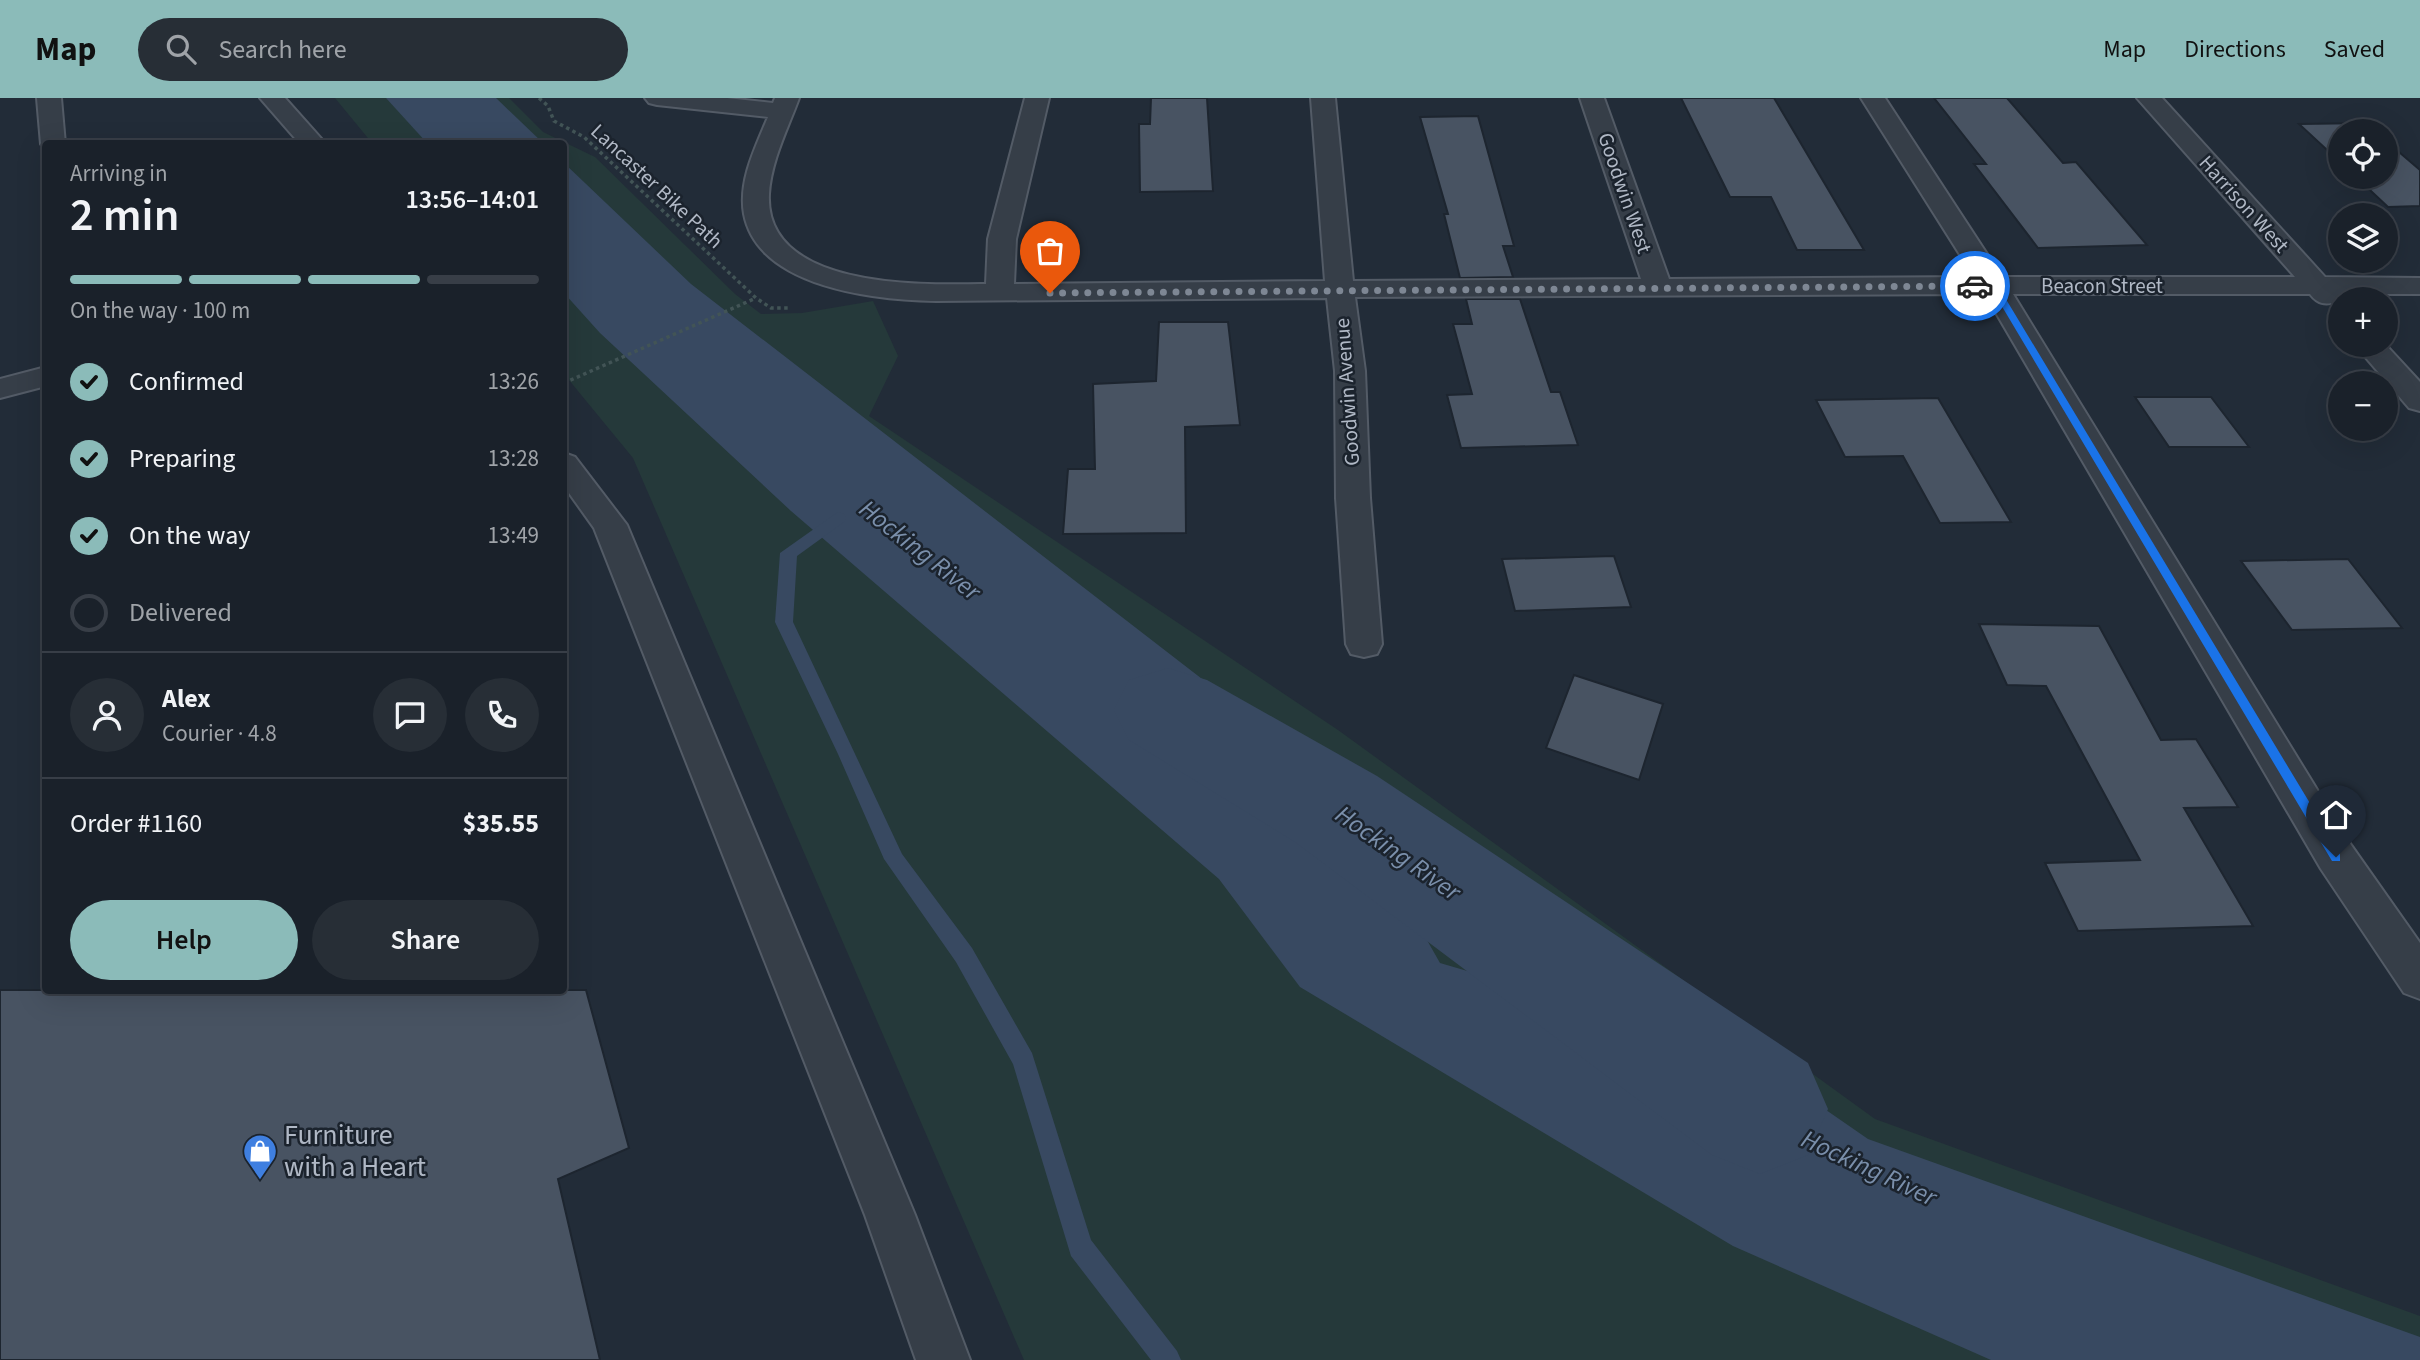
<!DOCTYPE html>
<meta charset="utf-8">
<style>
body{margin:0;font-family:"Source Sans 3",sans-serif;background:#272e36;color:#f1f3f6;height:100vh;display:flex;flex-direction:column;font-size:26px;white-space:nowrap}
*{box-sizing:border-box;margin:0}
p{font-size:23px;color:#9fa3a8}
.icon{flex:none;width:38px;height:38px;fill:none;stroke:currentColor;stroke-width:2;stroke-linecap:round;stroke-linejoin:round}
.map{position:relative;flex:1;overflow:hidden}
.sheet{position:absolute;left:42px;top:42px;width:525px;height:854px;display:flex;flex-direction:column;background:#1a212a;border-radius:7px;box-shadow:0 7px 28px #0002,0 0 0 2px #383e47}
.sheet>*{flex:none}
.tools{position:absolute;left:2328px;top:21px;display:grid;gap:14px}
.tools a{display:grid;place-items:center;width:70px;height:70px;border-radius:50%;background:#1a212a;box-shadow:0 7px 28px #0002,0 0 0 2px #383e47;font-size:35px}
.pin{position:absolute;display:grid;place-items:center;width:60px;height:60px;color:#fff;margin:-72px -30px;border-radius:50% 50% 50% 0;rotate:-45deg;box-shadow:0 0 7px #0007}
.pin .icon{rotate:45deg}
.courier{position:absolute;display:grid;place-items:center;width:70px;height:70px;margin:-35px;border:5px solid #1a73e8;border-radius:50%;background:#fff;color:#222;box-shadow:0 2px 9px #0007}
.summary em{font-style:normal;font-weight:600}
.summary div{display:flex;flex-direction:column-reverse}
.summary{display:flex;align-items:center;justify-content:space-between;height:119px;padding:0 28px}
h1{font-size:46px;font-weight:600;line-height:52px}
.bar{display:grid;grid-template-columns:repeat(4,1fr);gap:10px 7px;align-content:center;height:84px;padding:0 28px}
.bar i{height:9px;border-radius:5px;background:#383e47}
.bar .current{background:#8bbbb9}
.bar p{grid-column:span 4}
.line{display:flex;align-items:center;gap:18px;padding:0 28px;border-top:2px solid #383e47}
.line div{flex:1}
.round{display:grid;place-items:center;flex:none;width:74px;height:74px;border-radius:37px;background:#272e36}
ol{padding:0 28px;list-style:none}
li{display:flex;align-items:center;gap:21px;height:77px}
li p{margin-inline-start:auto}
li .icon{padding:7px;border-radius:50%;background:#8bbbb9;color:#111;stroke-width:4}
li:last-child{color:#9fa3a8}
li i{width:38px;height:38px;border:4px solid #383e47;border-radius:50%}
.action{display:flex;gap:14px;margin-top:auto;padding:14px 28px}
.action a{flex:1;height:80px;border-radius:42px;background:#8bbbb9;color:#111;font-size:28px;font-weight:600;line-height:80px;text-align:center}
.action a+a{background:#272e36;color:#f1f3f6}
header{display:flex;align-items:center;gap:42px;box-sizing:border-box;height:98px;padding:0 35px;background:#8bbbb9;color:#111}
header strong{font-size:33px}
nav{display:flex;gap:38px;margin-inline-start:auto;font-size:24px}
.search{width:490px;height:63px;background:#272e36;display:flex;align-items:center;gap:18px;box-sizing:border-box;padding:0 24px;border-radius:38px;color:#9fa3a8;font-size:26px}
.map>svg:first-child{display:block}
.green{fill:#25393a}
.water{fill:#384961}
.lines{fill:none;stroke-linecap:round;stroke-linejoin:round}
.stream{fill:#384961;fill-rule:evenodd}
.river{fill:#384961;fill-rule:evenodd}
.building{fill:#485362;stroke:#1d252f;stroke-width:2}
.minor-casing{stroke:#535b66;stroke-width:4}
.path{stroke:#425456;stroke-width:3.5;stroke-dasharray:3.5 3.5;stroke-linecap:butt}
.minor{fill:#363e48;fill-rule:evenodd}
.route{fill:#1a73e8}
.done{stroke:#7e8794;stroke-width:7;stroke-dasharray:0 12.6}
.labels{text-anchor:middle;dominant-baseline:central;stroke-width:5;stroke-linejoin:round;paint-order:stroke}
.far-street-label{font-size:21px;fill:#b0b8c5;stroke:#1b232d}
.water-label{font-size:26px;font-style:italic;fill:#7a8fab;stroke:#1b232d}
.near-poi-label{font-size:28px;fill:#b0b8c5;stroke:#1b232d;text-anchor:start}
</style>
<header>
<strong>Map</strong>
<div class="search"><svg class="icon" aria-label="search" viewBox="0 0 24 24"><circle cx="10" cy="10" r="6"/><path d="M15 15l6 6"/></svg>Search here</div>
<nav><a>Map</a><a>Directions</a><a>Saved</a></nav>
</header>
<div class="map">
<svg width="2420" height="1262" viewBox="0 0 2420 1262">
<rect width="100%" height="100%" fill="#222c38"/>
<polygon class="green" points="335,0 509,0 543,34 595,59 735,196 761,216 802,215 873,203 898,258 869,318 1338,632 1875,1021 2420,1218 2420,1262 1024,1262 633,360 564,276 564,46 372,45"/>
<g class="water">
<polygon points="386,0 496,0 543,45 427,45"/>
<polygon points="564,65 691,186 1281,642 1318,733 1399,793 1440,865 1742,954 1868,1041 2420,1239 2420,1262 1991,1262 1733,1148 1300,889 1219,781 791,413 600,235 564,195"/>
</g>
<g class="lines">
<polygon class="stream" points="838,414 844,416 846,420 844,424 797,458 793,524 902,756 972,850 1032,955 1091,1142 1177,1253 1181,1262 1151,1262 1071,1158 1013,966 956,864 884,761 838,656 775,524 780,455"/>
<polygon class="river" points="1168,570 1207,582 1377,678 1808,965 1828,1011 1808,1057 1760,1076 1712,1057 1295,744 1129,642 1114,612 1129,582"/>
</g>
<g class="building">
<polygon points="1151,0 1207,0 1213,93 1140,94 1139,26 1150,26"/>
<polygon points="1681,0 1774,0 1864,152 1797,152 1771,99 1730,99"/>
<polygon points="1934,0 2007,0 2063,65 2076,64 2147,147 2038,150 1974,66 1986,66"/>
<polygon points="1478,18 1514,148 1503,148 1513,179 1460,180 1444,116 1448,116 1420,19"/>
<polygon points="2367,25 2376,33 2340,33 2340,64 2299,26"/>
<polygon points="2385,42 2420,72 2420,108 2388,109 2356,79 2385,79"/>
<polygon points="1466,201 1520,201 1551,294 1560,294 1578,347 1461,350 1447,297 1472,296 1453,226 1472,226"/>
<polygon points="1159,224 1228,224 1240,327 1185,329 1186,435 1063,436 1068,371 1095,371 1093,286 1156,283"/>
<polygon points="2135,299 2211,299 2249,349 2169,349"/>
<polygon points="1938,300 2011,424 1940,425 1903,358 1845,359 1816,302"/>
<polygon points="1614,458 1631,509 1515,513 1502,461"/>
<polygon points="2348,461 2402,530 2292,532 2241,463"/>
<polygon points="1979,526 2099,528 2161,642 2196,641 2238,709 2184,710 2253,828 2078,833 2045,765 2140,762 2046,588 2007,587"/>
<polygon points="1574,577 1663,606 1639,682 1546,650"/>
<polygon points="0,892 586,892 629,1050 558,1081 600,1262 0,1262"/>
</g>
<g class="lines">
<g class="minor-casing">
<g id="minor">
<polygon points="37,0 61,0 65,46 46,46 46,52 41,46"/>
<polygon points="260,0 285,0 326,46 300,46"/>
<path d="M645 0H727L773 5 775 0H799C788 30 771 63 769 96 764 192 924 187 986 186L988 141 1025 0H1049L1016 141 1014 186 1325 183 1311 0H1335L1353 183 1641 181 1580 0H1604L1669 181 1974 179 1861 0H1885L2002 179H2295L2137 0H2162L2325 179 2420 180V196H2340L2337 204C2324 207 2318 206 2310 196H2013L2351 747 2420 845V901L2404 895 2321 771 1985 196 1355 199 1365 273 1370 400 1382 546 1377 556 1364 559 1351 556 1346 546 1336 400 1335 273 1327 200 936 203C876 202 758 190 744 116 738 83 756 48 768 19L657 7 649 5Z"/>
<polygon points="2385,246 2420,284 2420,313 2409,310 2355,247"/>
<polygon points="46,269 46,288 0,300 0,281"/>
<polygon points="564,355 575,359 627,427 915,1117 970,1262 916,1262 865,1117 594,430 564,388"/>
</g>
</g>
<g class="path">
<polyline points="539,0 548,8 554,23 584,39 756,200 771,210 790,210"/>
<polyline points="564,285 756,200"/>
</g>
<use href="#minor" class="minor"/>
</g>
<polygon class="route" points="1975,185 1998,188 2340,755 2340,763 2332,763 1991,190 1972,190"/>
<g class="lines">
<polyline class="done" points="1050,195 1975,188"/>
</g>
<defs>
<g id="shop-pin" transform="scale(1.75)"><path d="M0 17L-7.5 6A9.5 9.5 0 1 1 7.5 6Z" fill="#3f7fe0" stroke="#1b232d"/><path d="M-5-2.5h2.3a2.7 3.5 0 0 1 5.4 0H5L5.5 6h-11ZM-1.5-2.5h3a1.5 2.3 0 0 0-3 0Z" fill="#fff"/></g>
</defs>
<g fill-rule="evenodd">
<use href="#shop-pin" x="260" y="1053"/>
</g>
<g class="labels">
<g class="far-street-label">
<text transform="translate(657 88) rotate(43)">Lancaster Bike Path</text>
<text transform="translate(1625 95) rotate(71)">Goodwin West</text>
<text transform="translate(2244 106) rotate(48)">Harrison West</text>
<text x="2102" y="188">Beacon Street</text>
<text transform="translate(1347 294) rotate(-94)">Goodwin Avenue</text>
</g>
<g class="water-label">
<text transform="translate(920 452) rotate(38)">Hocking River</text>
<text transform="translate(1398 755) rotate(35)">Hocking River</text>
<text transform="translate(1869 1070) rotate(25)">Hocking River</text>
</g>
<g class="near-poi-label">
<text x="284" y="1037">Furniture<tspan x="284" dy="32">with a Heart</tspan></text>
</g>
</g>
</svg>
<div class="tools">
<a><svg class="icon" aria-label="locate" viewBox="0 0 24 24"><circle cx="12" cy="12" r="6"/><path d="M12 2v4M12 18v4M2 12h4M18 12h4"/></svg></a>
<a><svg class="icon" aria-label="layers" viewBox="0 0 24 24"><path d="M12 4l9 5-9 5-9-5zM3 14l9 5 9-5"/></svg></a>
<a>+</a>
<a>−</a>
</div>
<div class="pin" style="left:1050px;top:195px;background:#ea580c"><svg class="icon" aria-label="bag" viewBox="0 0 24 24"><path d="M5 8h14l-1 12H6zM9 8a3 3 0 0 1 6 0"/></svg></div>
<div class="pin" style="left:2336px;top:759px;background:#1f2937"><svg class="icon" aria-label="home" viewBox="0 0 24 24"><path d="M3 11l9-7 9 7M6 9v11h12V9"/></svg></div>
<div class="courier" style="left:1975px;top:188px"><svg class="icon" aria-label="car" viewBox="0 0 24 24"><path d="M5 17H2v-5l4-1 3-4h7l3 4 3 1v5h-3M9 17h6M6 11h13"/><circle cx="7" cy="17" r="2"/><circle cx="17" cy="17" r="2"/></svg></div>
<section class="sheet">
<div class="summary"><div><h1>2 min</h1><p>Arriving in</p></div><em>13:56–14:01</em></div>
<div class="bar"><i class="current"></i><i class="current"></i><i class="current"></i><i></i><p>On the way · 100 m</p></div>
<ol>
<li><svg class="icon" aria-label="check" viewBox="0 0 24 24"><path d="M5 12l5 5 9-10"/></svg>Confirmed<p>13:26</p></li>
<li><svg class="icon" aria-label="check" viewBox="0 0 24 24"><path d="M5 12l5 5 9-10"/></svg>Preparing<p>13:28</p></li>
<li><svg class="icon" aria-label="check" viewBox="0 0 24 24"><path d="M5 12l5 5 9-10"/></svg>On the way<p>13:49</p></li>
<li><i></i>Delivered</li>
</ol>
<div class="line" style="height:126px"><a class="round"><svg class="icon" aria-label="person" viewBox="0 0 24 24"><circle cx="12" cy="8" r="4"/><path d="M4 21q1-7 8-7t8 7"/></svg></a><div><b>Alex</b><p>Courier · 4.8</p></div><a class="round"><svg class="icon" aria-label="chat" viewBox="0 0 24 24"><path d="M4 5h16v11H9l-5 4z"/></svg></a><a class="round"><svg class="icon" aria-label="phone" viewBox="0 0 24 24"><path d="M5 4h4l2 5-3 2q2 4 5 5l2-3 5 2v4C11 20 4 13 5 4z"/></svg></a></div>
<div class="line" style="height:91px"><div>Order #1160</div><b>$35.55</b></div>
<div class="action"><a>Help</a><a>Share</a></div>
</section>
</div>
